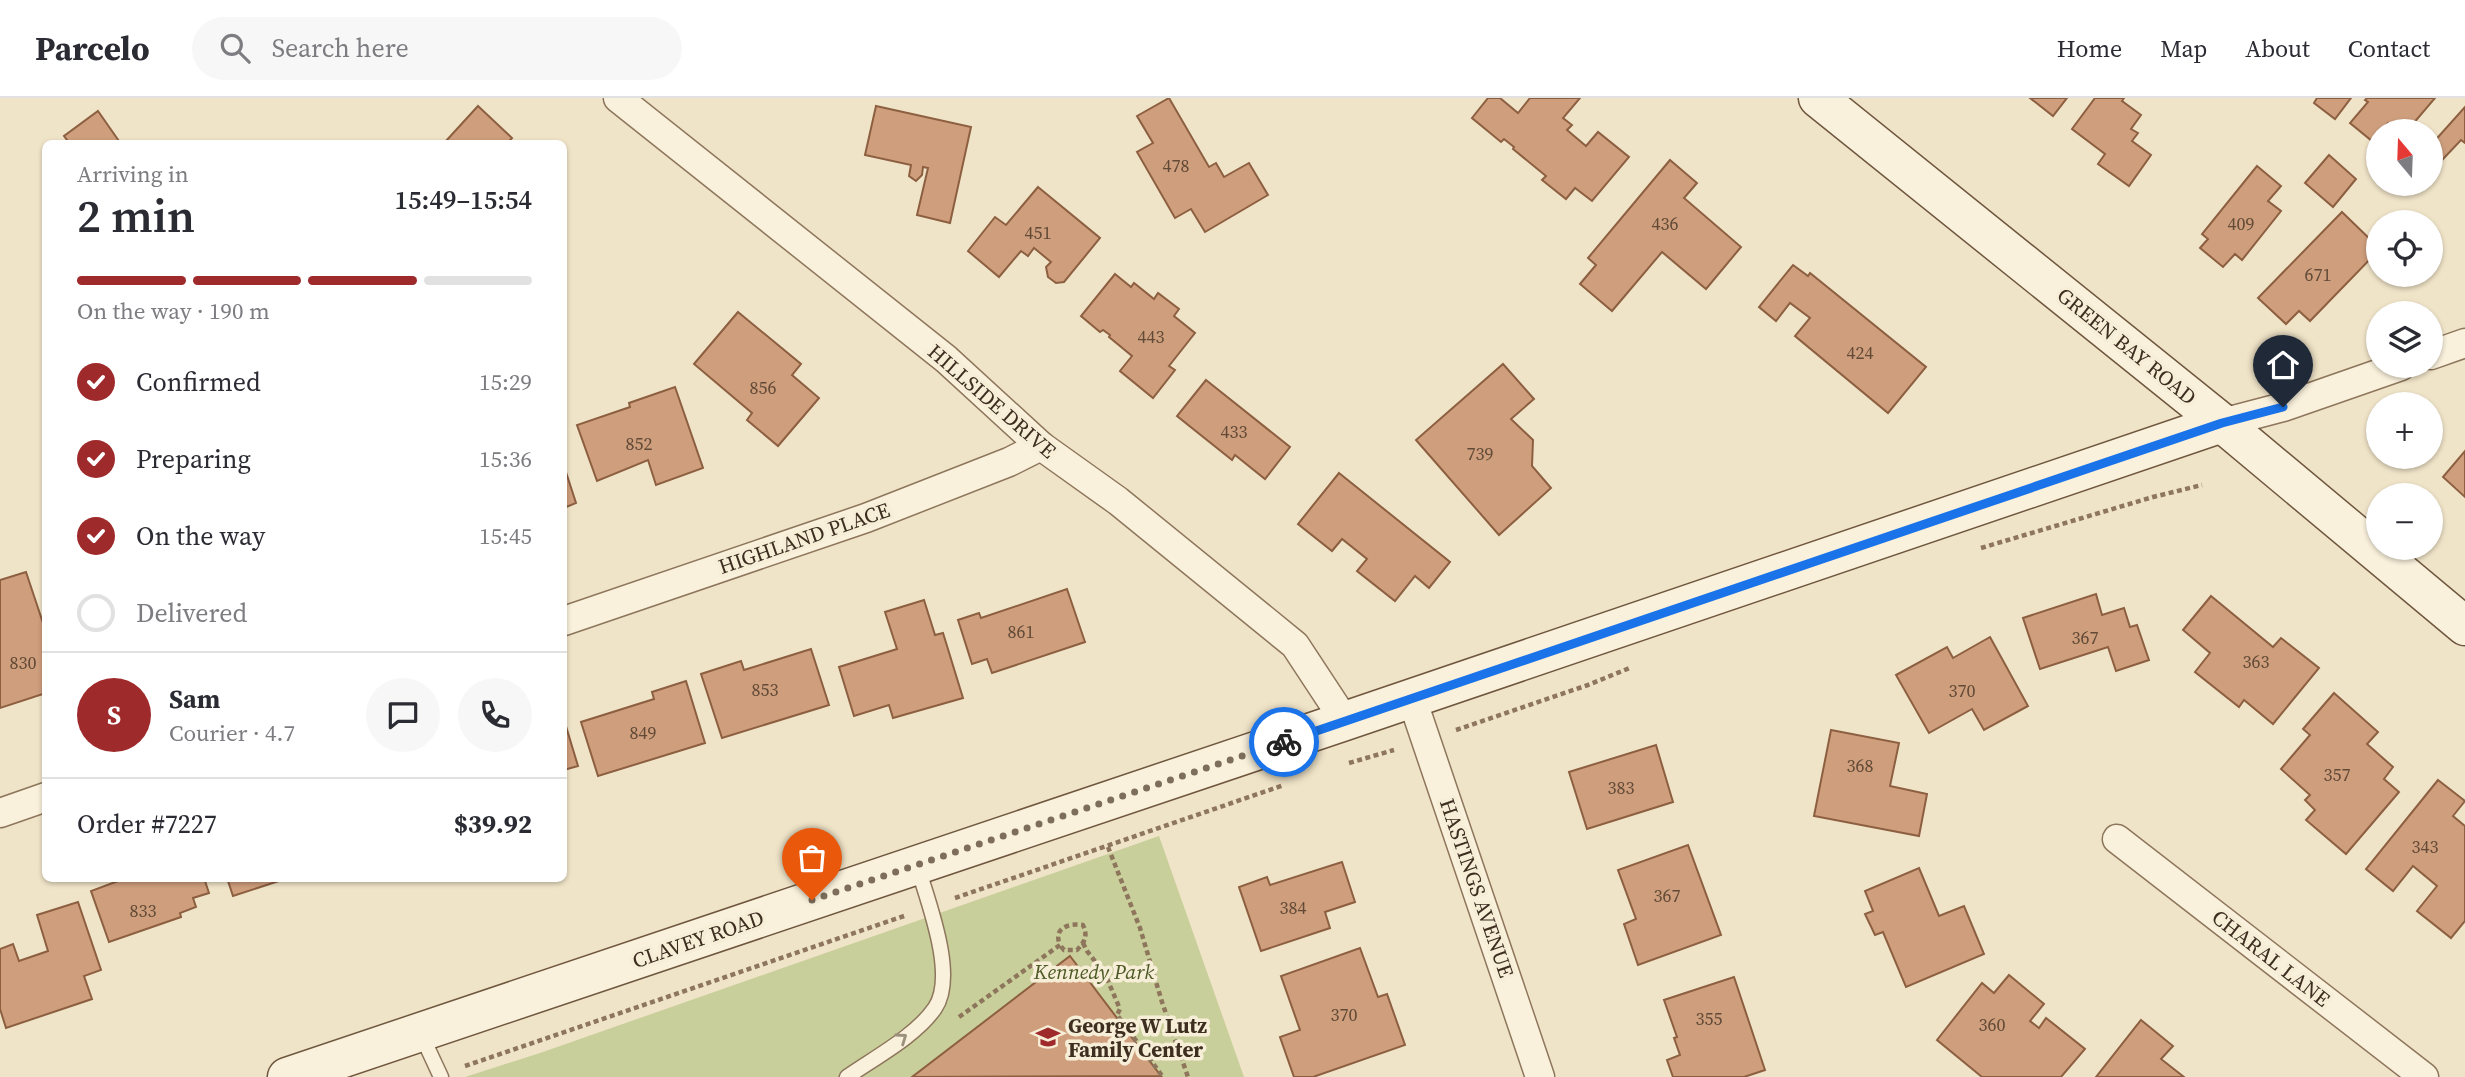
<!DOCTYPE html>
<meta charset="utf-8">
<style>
body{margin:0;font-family:"Source Serif 4",serif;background:#f7f7f7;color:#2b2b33;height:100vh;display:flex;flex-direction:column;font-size:26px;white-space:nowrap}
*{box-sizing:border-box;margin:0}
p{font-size:23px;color:#7c7c81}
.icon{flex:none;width:38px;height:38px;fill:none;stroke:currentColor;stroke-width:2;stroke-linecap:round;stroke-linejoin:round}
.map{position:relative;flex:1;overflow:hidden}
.sheet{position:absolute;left:42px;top:42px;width:525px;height:742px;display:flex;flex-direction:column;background:#fff;border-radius:10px;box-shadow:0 2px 5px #0004}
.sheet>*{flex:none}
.needle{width:46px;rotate:341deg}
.fabs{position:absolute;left:2366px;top:21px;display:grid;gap:14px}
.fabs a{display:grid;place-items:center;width:77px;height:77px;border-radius:50%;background:#fff;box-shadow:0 2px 5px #0004;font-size:35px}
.pin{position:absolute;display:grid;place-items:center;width:60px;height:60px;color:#fff;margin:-72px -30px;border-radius:50% 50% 50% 0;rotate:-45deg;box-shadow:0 0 7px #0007}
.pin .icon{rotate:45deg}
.courier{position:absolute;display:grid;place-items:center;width:70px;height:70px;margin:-35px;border:5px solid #1a73e8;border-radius:50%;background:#fff;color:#222;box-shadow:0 2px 9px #0007}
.head em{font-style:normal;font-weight:600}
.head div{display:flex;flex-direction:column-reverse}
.head{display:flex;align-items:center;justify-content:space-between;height:119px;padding:0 35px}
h1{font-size:46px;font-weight:600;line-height:52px}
.bar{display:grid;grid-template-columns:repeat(4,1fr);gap:10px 7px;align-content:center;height:84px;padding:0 35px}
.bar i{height:9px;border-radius:5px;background:#e1e1e2}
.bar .active{background:#9e2a2b}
.bar p{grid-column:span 4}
.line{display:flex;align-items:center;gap:18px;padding:0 35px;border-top:2px solid #e1e1e2}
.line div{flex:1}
.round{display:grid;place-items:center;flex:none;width:74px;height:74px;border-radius:37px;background:#f7f7f7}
ol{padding:0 35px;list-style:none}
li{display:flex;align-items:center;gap:21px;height:77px}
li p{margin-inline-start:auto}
li .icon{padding:7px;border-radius:50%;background:#9e2a2b;color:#fff;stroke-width:4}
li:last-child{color:#7c7c81}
li i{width:38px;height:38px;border:4px solid #e1e1e2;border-radius:50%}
header{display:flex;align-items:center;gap:42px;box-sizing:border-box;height:98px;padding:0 35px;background:#fff;border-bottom:2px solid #e1e1e2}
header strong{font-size:33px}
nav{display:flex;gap:38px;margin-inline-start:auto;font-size:24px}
.search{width:490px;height:63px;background:#f7f7f7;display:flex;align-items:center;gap:18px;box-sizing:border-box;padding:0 24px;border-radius:38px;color:#7c7c81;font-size:26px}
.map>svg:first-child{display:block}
.green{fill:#c9cf9b}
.building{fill:#cf9f7d;stroke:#8d5f41;stroke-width:2}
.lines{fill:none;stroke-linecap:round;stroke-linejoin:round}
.service-casing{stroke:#8d765c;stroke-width:17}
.minor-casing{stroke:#8d765c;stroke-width:31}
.secondary-casing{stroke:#6f573f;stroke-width:41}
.path{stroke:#8d765c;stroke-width:4.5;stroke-dasharray:5 3.5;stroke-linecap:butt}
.service{stroke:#faf1dc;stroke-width:14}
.minor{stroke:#faf1dc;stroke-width:28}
.secondary{stroke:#faf1dc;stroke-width:38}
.oneway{stroke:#9c907e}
.done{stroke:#7c6e5b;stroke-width:7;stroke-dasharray:0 12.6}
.route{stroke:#1a73e8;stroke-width:9}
.labels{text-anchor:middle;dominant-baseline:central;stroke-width:7;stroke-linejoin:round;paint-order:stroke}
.number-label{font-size:18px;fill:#624a37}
.street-label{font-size:21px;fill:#3d2e20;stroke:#f7eed8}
.park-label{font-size:21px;font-style:italic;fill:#4d5a26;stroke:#f7eed8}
.poi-label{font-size:21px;font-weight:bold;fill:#3d2e20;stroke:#f7eed8;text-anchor:start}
</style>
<header>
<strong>Parcelo</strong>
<div class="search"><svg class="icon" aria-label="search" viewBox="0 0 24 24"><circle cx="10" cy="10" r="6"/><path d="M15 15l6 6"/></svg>Search here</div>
<nav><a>Home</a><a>Map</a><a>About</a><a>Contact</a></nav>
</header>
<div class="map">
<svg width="2465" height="979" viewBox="0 0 2465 979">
<rect width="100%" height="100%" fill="#f0e4c8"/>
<polygon class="green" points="1159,738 1244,979 465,979 540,955"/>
<g class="building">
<polygon points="1169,0 1209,69 1216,65 1224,79 1249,65 1268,97 1205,134 1191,111 1175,120 1137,54 1153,45 1137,18"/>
<polygon points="1488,0 1500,0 1518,15 1530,0 1580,0 1563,20 1572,27 1567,32 1586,48 1598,34 1629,59 1592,103 1575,90 1566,101 1542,82 1546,78 1513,51 1514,49 1504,41 1501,44 1472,20"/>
<polygon points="2030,0 2067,0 2053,18"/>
<polygon points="2095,0 2124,0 2122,3 2141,17 2131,31 2138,35 2132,43 2151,57 2129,88 2098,66 2105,56 2072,31"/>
<polygon points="2317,0 2351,0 2335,21 2314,5"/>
<polygon points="2367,0 2435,0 2407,33 2398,33 2388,25 2372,43 2350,25 2368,4 2365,2"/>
<polygon points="478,8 512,40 507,46 447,46 445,44"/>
<polygon points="876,8 971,29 950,125 917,117 928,70 923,69 922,77 916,83 909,78 911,67 865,57"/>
<polygon points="2465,9 2465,45 2461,42 2443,61 2431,50 2431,47"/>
<polygon points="98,13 121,46 70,46 64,38"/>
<polygon points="2329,57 2356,81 2333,109 2305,85"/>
<polygon points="1670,62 1697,85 1684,100 1741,149 1706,191 1662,154 1612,213 1580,186 1596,167 1588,160"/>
<polygon points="2257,68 2281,88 2268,103 2281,113 2242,162 2235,156 2223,169 2200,150 2208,141 2202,136"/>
<polygon points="1038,89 1100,140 1064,184 1056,185 1048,179 1046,169 1051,164 1034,150 1028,158 1021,153 999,179 968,153 995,119 1006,127"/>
<polygon points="2342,114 2378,149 2378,153 2310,223 2299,213 2286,226 2258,200"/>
<polygon points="1793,167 1808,178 1810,175 1926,269 1888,315 1795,238 1810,220 1790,205 1776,223 1759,209"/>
<polygon points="1115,176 1131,189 1134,185 1154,201 1158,195 1179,211 1174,218 1195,235 1169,268 1175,272 1153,300 1120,273 1132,258 1109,239 1110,237 1103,232 1100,234 1081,218"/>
<polygon points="738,214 801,266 792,277 819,300 778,348 747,322 752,315 694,266"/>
<polygon points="1503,266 1534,301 1511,321 1533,342 1532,368 1551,390 1499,437 1416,342"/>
<polygon points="1206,282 1290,349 1265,381 1235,357 1232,362 1177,318"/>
<polygon points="675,289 703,370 656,387 648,362 597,383 577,327 630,309 629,305"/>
<polygon points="2465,353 2465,399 2443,379"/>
<polygon points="564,368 576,405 564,410"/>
<polygon points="1339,375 1450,464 1429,490 1415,478 1395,503 1357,473 1367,461 1342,441 1332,453 1298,426"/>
<polygon points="26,474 46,534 46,595 0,610 0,482"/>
<polygon points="1067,491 1085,544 992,575 987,561 972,566 958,522 979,515 981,520"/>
<polygon points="2096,496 2102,517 2124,510 2130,529 2137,527 2149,562 2116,573 2108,549 2040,571 2023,520"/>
<polygon points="2211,498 2273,549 2281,540 2319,570 2273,626 2244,602 2239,609 2195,574 2210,555 2183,532"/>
<polygon points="924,502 935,537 943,535 963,600 893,620 889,607 854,618 839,569 897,551 885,514"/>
<polygon points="1990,539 2028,608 1984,632 1972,611 1929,635 1896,577 1947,549 1953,560"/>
<polygon points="811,551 829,607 722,640 701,576 741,563 744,572"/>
<polygon points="686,583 705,645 598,678 581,624 654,601 652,594"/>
<polygon points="2334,595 2378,634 2367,646 2393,669 2384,681 2399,694 2346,756 2306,722 2315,712 2305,702 2310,697 2281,671 2310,637 2303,631"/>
<polygon points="564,625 565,625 578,668 564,672"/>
<polygon points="1831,632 1899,645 1890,688 1927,696 1919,738 1814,718"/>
<polygon points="1656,647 1673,704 1587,731 1569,674"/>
<polygon points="2438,682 2465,703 2453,718 2465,728 2465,823 2451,840 2417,813 2437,788 2413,768 2393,793 2366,771"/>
<polygon points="1688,747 1721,837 1638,867 1624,826 1636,821 1618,772"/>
<polygon points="1342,764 1355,804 1325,814 1330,830 1261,853 1239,789 1267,779 1270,787"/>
<polygon points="1919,770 1939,818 1964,808 1984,856 1906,889 1883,834 1875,837 1865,816 1873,813 1865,793"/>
<polygon points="126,780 204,780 209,795 193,800 196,809 180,815 181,819 109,844 91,793"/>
<polygon points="227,780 288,780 233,798"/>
<polygon points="78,804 101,872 84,878 92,901 6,930 0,911 0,851 13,846 19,863 48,853 37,817"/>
<polygon points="1360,850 1378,899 1387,896 1405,947 1313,979 1294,979 1280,939 1300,932 1281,878"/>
<polygon points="1070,858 1161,978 912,979"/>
<polygon points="2009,877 2044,906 2030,923 2039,930 2046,920 2085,951 2061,979 1982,979 1937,942 1982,885 1994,895"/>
<polygon points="1734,879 1765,972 1744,979 1673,979 1667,962 1680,957 1674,940 1677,939 1664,902"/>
<polygon points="2141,922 2173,948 2161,961 2184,979 2096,979"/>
</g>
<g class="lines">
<g class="service-casing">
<g id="service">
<polyline points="421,936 441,979"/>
<path d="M847 979C874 960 916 938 935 910 957 878 928 804 918 770"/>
</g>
</g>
<g class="minor-casing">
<g id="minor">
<polyline points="618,0 946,261 1041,348 1118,403 1295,547 1345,623"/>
<polyline points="2431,257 2465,245"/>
<polyline points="2222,325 2283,309 2401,268"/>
<polyline points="564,523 866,420 1009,364 1041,348"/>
<polyline points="1412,601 1540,979"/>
<polyline points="0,715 46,699"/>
<polyline points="2117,741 2424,979"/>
</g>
</g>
<g class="secondary-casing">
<g id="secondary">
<polyline points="1818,0 2222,325 2465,528"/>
<polyline points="287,979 1345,623 2222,325"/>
</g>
</g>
<g class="path">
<polyline points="1981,450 2153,399 2202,387"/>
<polyline points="1456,632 1588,587 1632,569"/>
<polyline points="1349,665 1394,652"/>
<polyline points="1108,749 1140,830 1162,904 1188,979"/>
<polyline points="955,800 1284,687"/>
<polyline points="1083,845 1087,853 1105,876 1120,911 1117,917 1163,979"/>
<path d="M959 919 1060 847C1053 830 1068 825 1083 827 1088 839 1085 843 1077 852H1064L1060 847"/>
<polyline points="465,968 907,817"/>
</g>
<use href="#service" class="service"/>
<use href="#minor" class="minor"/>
<use href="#secondary" class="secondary"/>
</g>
<defs><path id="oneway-chevron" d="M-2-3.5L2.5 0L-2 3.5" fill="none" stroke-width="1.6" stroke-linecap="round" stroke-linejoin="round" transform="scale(1.75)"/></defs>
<use class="oneway" href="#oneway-chevron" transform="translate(902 940) rotate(-35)"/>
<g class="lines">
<polyline class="done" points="812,802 1284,644"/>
<polyline class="route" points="1284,644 2222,325 2283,309"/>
</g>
<defs>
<g id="school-bare" transform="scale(1.89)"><path d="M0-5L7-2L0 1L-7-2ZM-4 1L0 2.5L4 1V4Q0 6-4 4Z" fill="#9e2a2b" stroke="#f7eed8" stroke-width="2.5" paint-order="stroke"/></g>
</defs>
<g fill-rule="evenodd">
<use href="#school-bare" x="1048" y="939"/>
</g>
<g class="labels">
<g class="number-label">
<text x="1176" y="67">478</text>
<text x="1665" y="125">436</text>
<text x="2241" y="125">409</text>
<text x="1038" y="134">451</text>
<text x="2318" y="176">671</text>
<text x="1151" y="238">443</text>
<text x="1860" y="254">424</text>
<text x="763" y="289">856</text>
<text x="1234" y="333">433</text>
<text x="639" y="345">852</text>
<text x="1480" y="355">739</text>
<text x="1021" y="533">861</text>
<text x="2085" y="539">367</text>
<text x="2256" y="563">363</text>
<text x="23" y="564">830</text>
<text x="765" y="591">853</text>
<text x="1962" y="592">370</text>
<text x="643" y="634">849</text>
<text x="1860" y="667">368</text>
<text x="2337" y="676">357</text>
<text x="1621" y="689">383</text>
<text x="2425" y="748">343</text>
<text x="1667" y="797">367</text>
<text x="1293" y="809">384</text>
<text x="143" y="812">833</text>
<text x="1344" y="916">370</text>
<text x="1709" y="920">355</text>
<text x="1992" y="926">360</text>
</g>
<g class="street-label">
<text transform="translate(2127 248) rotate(39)">GREEN BAY ROAD</text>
<text transform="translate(992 303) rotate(41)">HILLSIDE DRIVE</text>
<text transform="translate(804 440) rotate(-19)">HIGHLAND PLACE</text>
<text transform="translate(1477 790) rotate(71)">HASTINGS AVENUE</text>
<text transform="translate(698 841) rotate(-19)">CLAVEY ROAD</text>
<text transform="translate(2271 860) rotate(38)">CHARAL LANE</text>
</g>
<g class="park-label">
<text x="1094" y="873">Kennedy Park</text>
</g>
<g class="poi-label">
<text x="1068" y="927">George W Lutz<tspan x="1068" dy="24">Family Center</tspan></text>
</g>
</g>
</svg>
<div class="fabs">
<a><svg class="needle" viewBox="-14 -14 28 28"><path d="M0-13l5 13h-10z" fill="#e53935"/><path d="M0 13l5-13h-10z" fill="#7c7c81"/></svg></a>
<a><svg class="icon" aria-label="locate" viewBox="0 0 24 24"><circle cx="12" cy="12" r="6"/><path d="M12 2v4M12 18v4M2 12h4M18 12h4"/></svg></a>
<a><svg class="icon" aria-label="layers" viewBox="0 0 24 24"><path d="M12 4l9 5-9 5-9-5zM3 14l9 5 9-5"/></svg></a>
<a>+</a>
<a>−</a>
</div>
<div class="pin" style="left:812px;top:802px;background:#ea580c"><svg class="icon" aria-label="bag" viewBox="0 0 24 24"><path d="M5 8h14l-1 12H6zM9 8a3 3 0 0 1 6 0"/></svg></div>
<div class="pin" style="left:2283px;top:309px;background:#1f2937"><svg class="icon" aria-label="home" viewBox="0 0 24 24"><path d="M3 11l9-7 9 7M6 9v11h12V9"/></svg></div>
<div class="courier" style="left:1284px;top:644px"><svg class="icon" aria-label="bike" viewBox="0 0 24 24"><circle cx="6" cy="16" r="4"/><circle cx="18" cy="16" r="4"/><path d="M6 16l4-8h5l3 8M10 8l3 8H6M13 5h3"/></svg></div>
<section class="sheet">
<div class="head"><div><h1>2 min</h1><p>Arriving in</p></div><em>15:49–15:54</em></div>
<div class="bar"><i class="active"></i><i class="active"></i><i class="active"></i><i></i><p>On the way · 190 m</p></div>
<ol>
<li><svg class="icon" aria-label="check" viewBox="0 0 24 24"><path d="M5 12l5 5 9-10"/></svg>Confirmed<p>15:29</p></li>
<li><svg class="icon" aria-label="check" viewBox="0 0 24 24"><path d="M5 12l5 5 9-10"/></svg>Preparing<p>15:36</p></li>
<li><svg class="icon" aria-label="check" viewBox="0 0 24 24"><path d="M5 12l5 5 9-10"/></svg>On the way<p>15:45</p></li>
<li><i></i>Delivered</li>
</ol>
<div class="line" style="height:126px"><b class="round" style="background:#9e2a2b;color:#fff">S</b><div><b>Sam</b><p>Courier · 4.7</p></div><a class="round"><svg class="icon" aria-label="chat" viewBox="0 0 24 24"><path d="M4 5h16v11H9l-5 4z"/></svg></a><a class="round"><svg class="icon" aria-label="phone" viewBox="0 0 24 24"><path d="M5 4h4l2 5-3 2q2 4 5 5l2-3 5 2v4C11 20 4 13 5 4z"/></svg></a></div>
<div class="line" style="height:91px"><div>Order #7227</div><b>$39.92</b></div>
</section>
</div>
